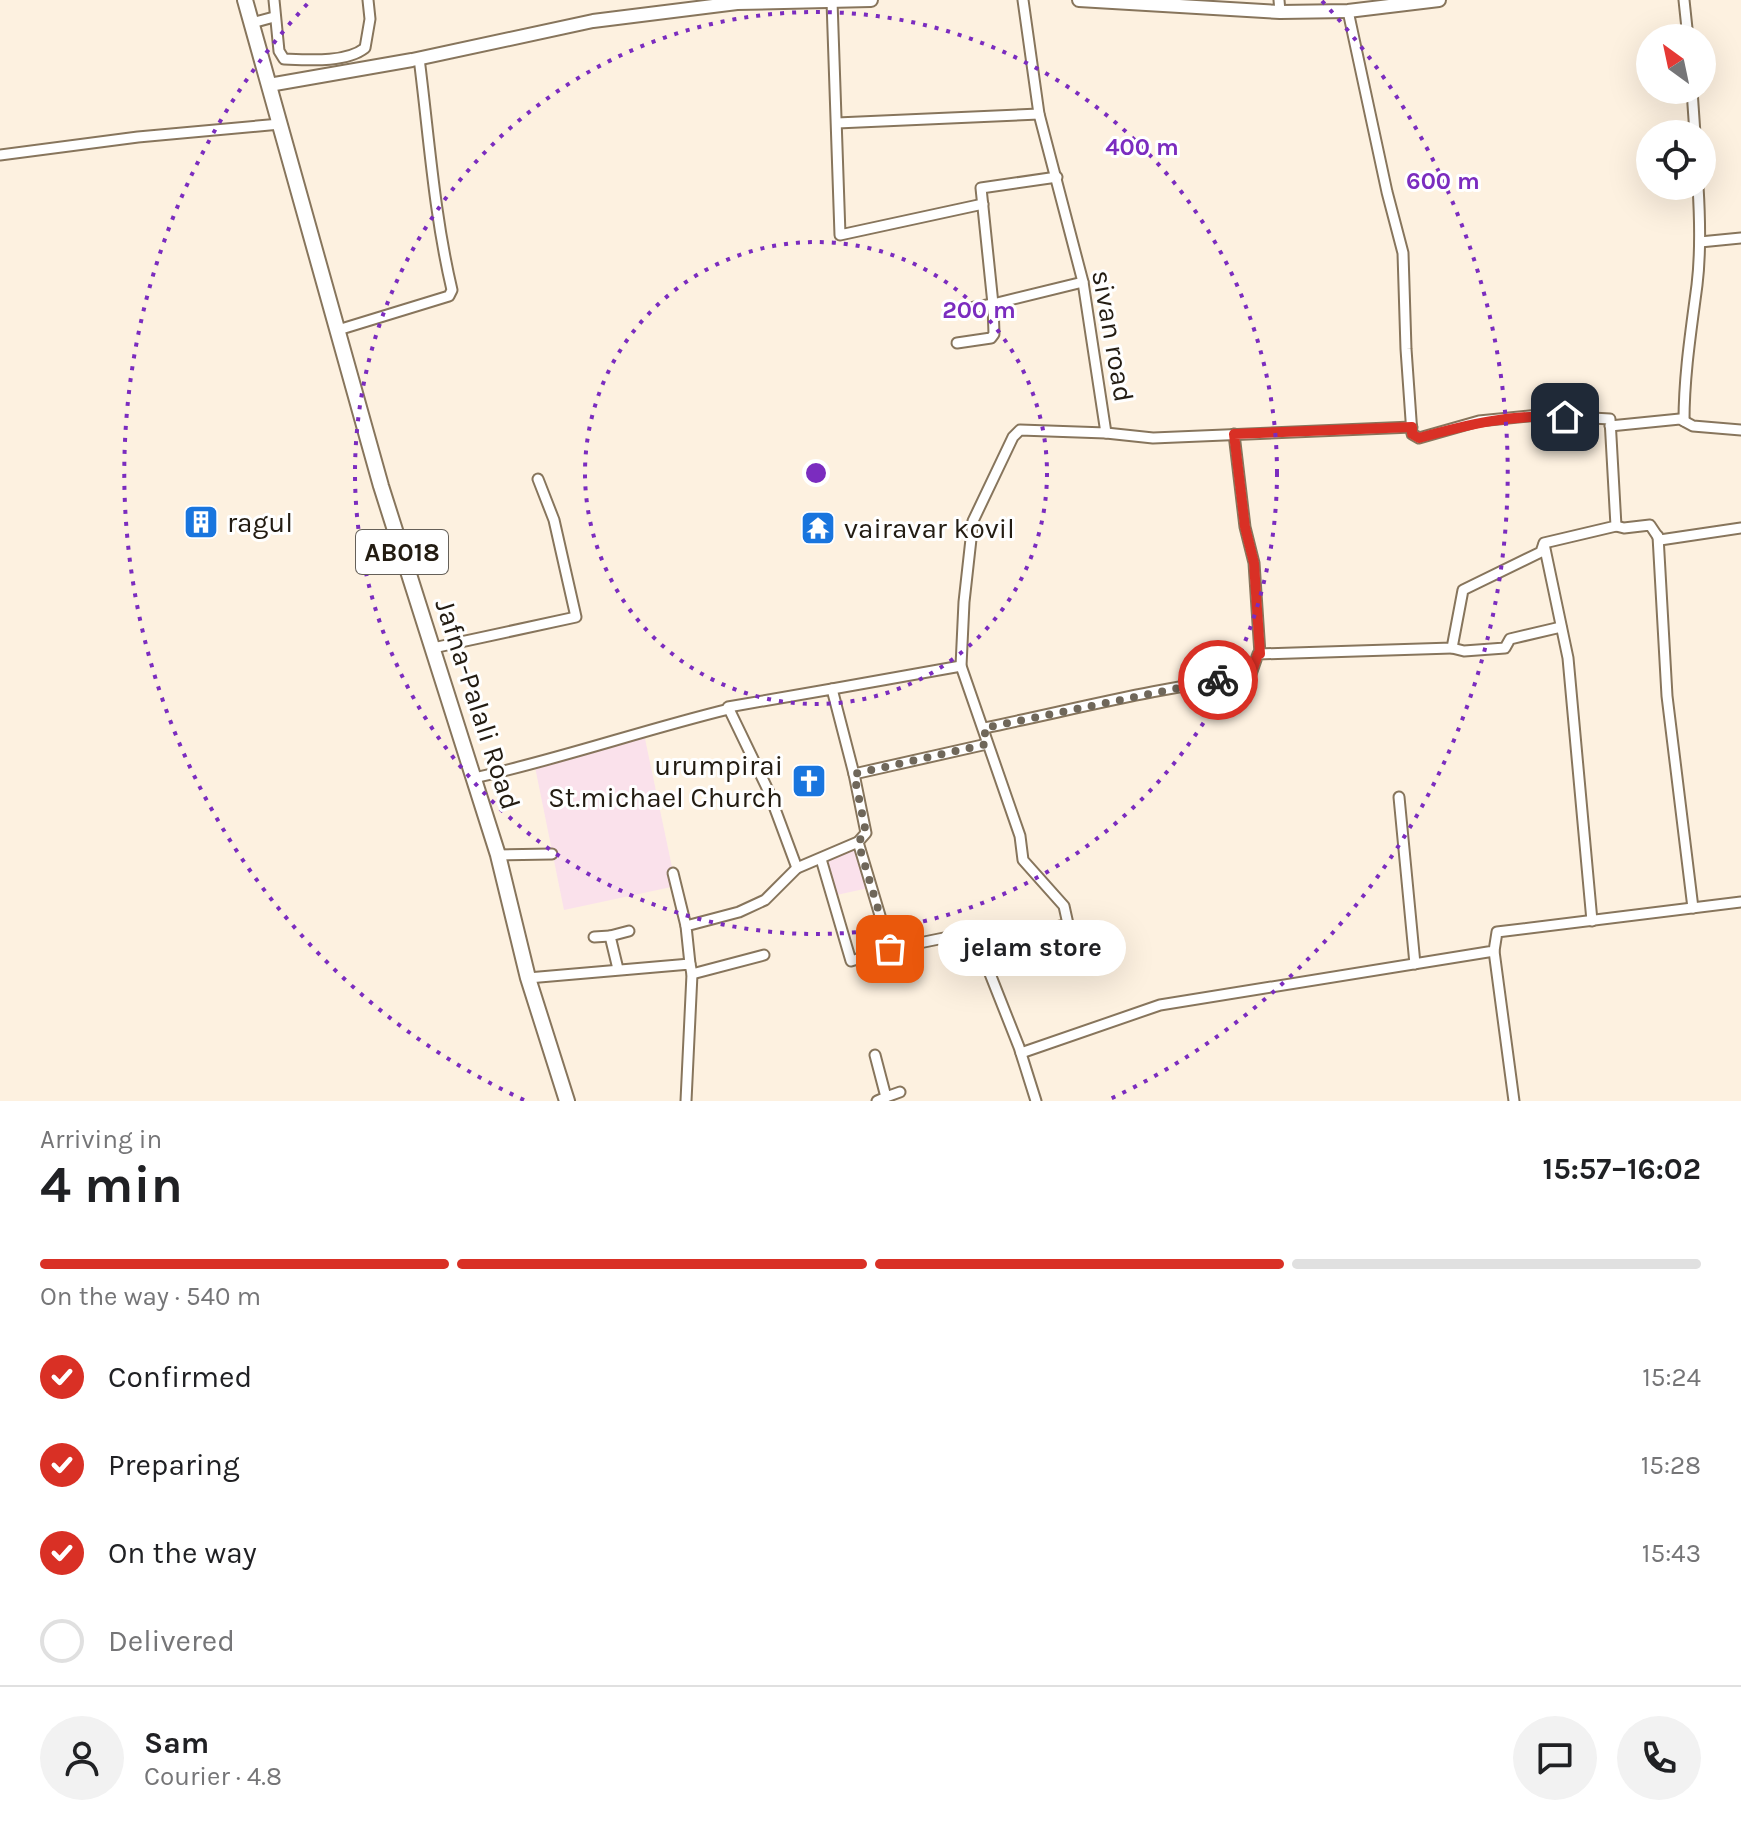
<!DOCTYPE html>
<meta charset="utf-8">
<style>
body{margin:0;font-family:Karla,sans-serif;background:#f2f2f2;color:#202124;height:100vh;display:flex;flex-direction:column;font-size:30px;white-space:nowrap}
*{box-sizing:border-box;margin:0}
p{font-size:26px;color:#757577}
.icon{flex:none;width:44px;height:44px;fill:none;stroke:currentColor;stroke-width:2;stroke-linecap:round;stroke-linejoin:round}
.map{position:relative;height:1101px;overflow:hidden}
.panel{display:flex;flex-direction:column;background:#fff;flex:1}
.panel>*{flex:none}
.needle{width:52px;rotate:327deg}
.tools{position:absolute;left:1636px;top:24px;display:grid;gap:16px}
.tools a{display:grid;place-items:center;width:80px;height:80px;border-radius:50%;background:#fff;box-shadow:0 8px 32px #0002;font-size:40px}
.pin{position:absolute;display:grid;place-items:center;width:68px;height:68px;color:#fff;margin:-34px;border-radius:16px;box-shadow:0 4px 12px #0006}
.courier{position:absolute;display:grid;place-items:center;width:80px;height:80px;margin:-40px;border:6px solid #d93025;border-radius:50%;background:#fff;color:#222;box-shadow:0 2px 10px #0007}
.bubble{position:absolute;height:56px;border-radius:28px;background:#fff;box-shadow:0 8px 32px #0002;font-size:26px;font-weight:700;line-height:56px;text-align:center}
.headline em{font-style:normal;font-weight:700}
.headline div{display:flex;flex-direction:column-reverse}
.headline{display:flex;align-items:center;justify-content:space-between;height:136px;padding:0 40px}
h1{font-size:52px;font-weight:700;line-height:60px}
.bar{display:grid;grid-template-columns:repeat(4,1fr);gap:12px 8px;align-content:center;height:96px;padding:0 40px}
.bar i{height:10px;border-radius:6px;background:#e0e0e0}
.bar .active{background:#d93025}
.bar p{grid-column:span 4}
.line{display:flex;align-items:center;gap:20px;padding:0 40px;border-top:2px solid #e0e0e0}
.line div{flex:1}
.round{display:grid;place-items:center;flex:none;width:84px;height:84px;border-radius:42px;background:#f2f2f2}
ol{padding:0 40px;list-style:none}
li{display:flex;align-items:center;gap:24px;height:88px}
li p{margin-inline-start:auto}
li .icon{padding:8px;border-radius:50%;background:#d93025;color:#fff;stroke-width:4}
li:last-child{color:#757577}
li i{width:44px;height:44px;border:4px solid #e0e0e0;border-radius:50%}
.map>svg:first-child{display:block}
.education{fill:#fae1eb}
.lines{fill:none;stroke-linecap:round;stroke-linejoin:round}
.street-casing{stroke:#87755c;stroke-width:13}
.secondary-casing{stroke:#87755c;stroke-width:16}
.primary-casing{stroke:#87755c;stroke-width:18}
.street{stroke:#fff;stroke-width:9}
.secondary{stroke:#fff;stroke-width:12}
.primary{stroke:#fff;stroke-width:14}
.done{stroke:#6f675a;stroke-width:8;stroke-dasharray:0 14.4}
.route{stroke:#d93025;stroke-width:10}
.ring{fill:none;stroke:#7b2cbf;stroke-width:4;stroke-dasharray:4 8}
.labels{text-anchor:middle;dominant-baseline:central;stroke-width:6;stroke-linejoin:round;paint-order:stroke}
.shield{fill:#fff;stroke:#656059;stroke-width:2}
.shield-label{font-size:26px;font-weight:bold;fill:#231c12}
.street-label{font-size:28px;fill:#231c12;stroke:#fff}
.poi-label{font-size:28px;fill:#231c12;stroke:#fff;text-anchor:start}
.centre{fill:#7b2cbf;stroke:#fff;stroke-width:4}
.ring-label{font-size:24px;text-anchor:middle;font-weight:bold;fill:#7b2cbf;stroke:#fff;stroke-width:6;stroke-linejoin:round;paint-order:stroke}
</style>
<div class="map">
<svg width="1741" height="1101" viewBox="0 0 1741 1101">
<rect width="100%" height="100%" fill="#fdf1e0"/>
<g class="education">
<polygon points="644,734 676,886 564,910 533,757"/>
<polygon points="858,842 873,887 832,896 821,859"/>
</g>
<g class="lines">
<g class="street-casing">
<g id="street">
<path d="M274 0 279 51 284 59C308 60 346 63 365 48L370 19 368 0"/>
<polyline points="1023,0 1039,114 1083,282 1106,433 1020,430 1013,437 973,521 964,602 961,666 1020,836 1023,860 1064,906 1068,924 979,946 1019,1047 1036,1101"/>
<polyline points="1279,0 1280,12"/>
<polyline points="1684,0 1688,38"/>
<polyline points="832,1 840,235 983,204"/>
<polyline points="252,23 274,17"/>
<polyline points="1692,90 1695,134"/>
<polyline points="837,123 1039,114"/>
<polyline points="0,155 138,137 280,124"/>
<polyline points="1057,177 981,188 993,304 1083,282"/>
<polyline points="1700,242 1741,238"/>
<polyline points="952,311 993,304 994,334 991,338 957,343"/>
<path d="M338 330 449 296 452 290C434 214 429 136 419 58"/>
<path d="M1684 421C1684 375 1691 331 1697 285 1701 252 1700 219 1698 186"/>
<polyline points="1610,426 1680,419 1693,426 1741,430"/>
<polyline points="1106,433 1153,438 1412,427"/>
<polyline points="1234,434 1245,527 1254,563 1260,654"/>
<polyline points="1616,526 1624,528 1650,525 1660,540 1741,528"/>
<polyline points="1658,536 1667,696 1693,908"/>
<polyline points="1544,544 1568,658 1592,921"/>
<polyline points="433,648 576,617 554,520 538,479"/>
<polyline points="1452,648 1464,651 1505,648 1510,639 1561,627"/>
<polyline points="832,689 961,666"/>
<path d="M984 728C1072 710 1161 686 1250 677L1258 654 1452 648 1463 590 1541 552 1544 543 1616 526 1610 419 1539 415 1479 421 1419 438 1412 434 1406 349 1403 253 1387 192 1348 11"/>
<path d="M474 778C560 759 643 730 729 709"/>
<polyline points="1399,797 1415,964"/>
<polyline points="858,842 890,949 973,932 979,946"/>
<polyline points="498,855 552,854"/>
<polyline points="821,859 851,961 890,949"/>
<polyline points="797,868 768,790 728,707 832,689 854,774"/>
<polyline points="673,873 686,926"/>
<polyline points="594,937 610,936"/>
<polyline points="1494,951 1514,1101"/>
<polyline points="690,964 686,926 739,912 765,900 797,868 858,842 866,833 854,774 987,744"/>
<polyline points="618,969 610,936 629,931"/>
<polyline points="692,974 764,955"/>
<polyline points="528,978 690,964 692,974 686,1101"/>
<polyline points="1021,1053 1160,1005 1494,951 1497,932 1741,902"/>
<polyline points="875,1055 886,1097 877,1101"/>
<polyline points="886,1097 900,1092"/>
</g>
</g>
<g class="secondary-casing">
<g id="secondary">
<polyline points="1079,0 1280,12 1348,11 1439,0"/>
<polyline points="269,85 412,60 593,21 737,3 871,0"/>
</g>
</g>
<g class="primary-casing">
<polyline id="primary" points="245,0 381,486 498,855 528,978 567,1101"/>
</g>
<use href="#street" class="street"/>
<use href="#secondary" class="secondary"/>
<use href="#primary" class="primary"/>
</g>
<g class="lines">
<polyline class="done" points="890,949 858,842 866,833 854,774 987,744 984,728 1218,680"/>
<path class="route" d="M1218 680 1250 677 1258 654H1260L1254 563 1245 527 1234 434 1412 427V434L1419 438C1469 424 1512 414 1565 417"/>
</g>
<g class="ring">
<circle cx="816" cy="473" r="231"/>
<circle cx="816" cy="473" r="461"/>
<path d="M524 1100A692 692 0 0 1 310 1M1322 1A692 692 0 0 1 1108 1100"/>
</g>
<defs>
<g id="building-square" transform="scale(1.8)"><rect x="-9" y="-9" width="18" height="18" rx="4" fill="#1975de" stroke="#fff"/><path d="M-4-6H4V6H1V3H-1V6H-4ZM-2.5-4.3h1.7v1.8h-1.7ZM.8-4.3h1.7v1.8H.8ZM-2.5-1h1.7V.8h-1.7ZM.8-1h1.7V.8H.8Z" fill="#fff"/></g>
<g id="temple-square" transform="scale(1.8)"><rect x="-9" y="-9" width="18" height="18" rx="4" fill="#1975de" stroke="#fff"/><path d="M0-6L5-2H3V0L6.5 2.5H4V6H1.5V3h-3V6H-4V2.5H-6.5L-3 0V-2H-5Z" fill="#fff"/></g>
<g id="church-square" transform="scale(1.8)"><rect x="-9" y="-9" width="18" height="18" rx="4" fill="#1975de" stroke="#fff"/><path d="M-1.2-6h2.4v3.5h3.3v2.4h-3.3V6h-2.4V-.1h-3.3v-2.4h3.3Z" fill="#fff"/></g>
</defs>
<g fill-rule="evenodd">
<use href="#building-square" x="201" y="522"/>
<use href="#temple-square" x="818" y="528"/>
<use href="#church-square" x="809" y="781"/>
</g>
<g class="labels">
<rect class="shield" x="356" y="530" width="92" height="44" rx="6"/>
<g class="shield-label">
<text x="402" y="552">AB018</text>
</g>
<g class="street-label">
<text transform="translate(1113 336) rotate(80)">sivan road</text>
<text transform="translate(478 704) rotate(72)">Jafna-Palali Road</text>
</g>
<g class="poi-label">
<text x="227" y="522">ragul</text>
<text x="844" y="528">vairavar kovil</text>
<text x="783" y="765" text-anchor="end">urumpirai<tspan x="783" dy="32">St.michael Church</tspan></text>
</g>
</g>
<circle cx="816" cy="473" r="12" class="centre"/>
<g class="ring-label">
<text x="1142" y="155">400 m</text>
<text x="1443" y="189">600 m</text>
<text x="979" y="318">200 m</text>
</g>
</svg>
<div class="tools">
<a><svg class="needle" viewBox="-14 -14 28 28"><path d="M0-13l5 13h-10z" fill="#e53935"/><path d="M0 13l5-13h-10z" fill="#757577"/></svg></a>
<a><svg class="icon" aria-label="locate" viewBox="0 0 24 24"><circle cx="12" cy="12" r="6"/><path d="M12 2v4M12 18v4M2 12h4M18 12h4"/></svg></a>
</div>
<div class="pin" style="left:890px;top:949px;background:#ea580c"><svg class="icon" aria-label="bag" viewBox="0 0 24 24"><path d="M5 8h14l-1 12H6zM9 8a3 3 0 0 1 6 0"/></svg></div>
<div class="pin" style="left:1565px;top:417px;background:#1f2937"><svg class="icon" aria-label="home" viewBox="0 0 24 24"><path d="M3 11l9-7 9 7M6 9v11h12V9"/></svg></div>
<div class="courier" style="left:1218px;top:680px"><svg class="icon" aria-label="bike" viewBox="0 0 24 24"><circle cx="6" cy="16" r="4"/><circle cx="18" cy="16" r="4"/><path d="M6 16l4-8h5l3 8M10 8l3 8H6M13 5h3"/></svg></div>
<div class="bubble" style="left:938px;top:920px;width:188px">jelam store</div>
</div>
<section class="panel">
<div class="headline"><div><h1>4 min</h1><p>Arriving in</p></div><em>15:57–16:02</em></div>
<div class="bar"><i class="active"></i><i class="active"></i><i class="active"></i><i></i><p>On the way · 540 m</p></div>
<ol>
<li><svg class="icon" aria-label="check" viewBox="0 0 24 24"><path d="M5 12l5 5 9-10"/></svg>Confirmed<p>15:24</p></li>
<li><svg class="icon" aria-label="check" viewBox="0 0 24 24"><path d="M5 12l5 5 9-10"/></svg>Preparing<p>15:28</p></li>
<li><svg class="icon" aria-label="check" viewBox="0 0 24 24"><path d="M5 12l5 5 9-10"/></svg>On the way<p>15:43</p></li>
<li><i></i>Delivered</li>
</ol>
<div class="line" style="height:144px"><a class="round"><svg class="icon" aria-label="person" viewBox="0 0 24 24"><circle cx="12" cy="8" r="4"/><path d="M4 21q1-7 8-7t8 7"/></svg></a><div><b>Sam</b><p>Courier · 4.8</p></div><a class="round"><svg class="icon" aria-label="chat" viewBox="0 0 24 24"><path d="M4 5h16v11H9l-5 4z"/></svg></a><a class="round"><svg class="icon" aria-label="phone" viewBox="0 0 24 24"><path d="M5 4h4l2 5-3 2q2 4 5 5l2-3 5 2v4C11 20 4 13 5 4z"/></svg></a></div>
</section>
